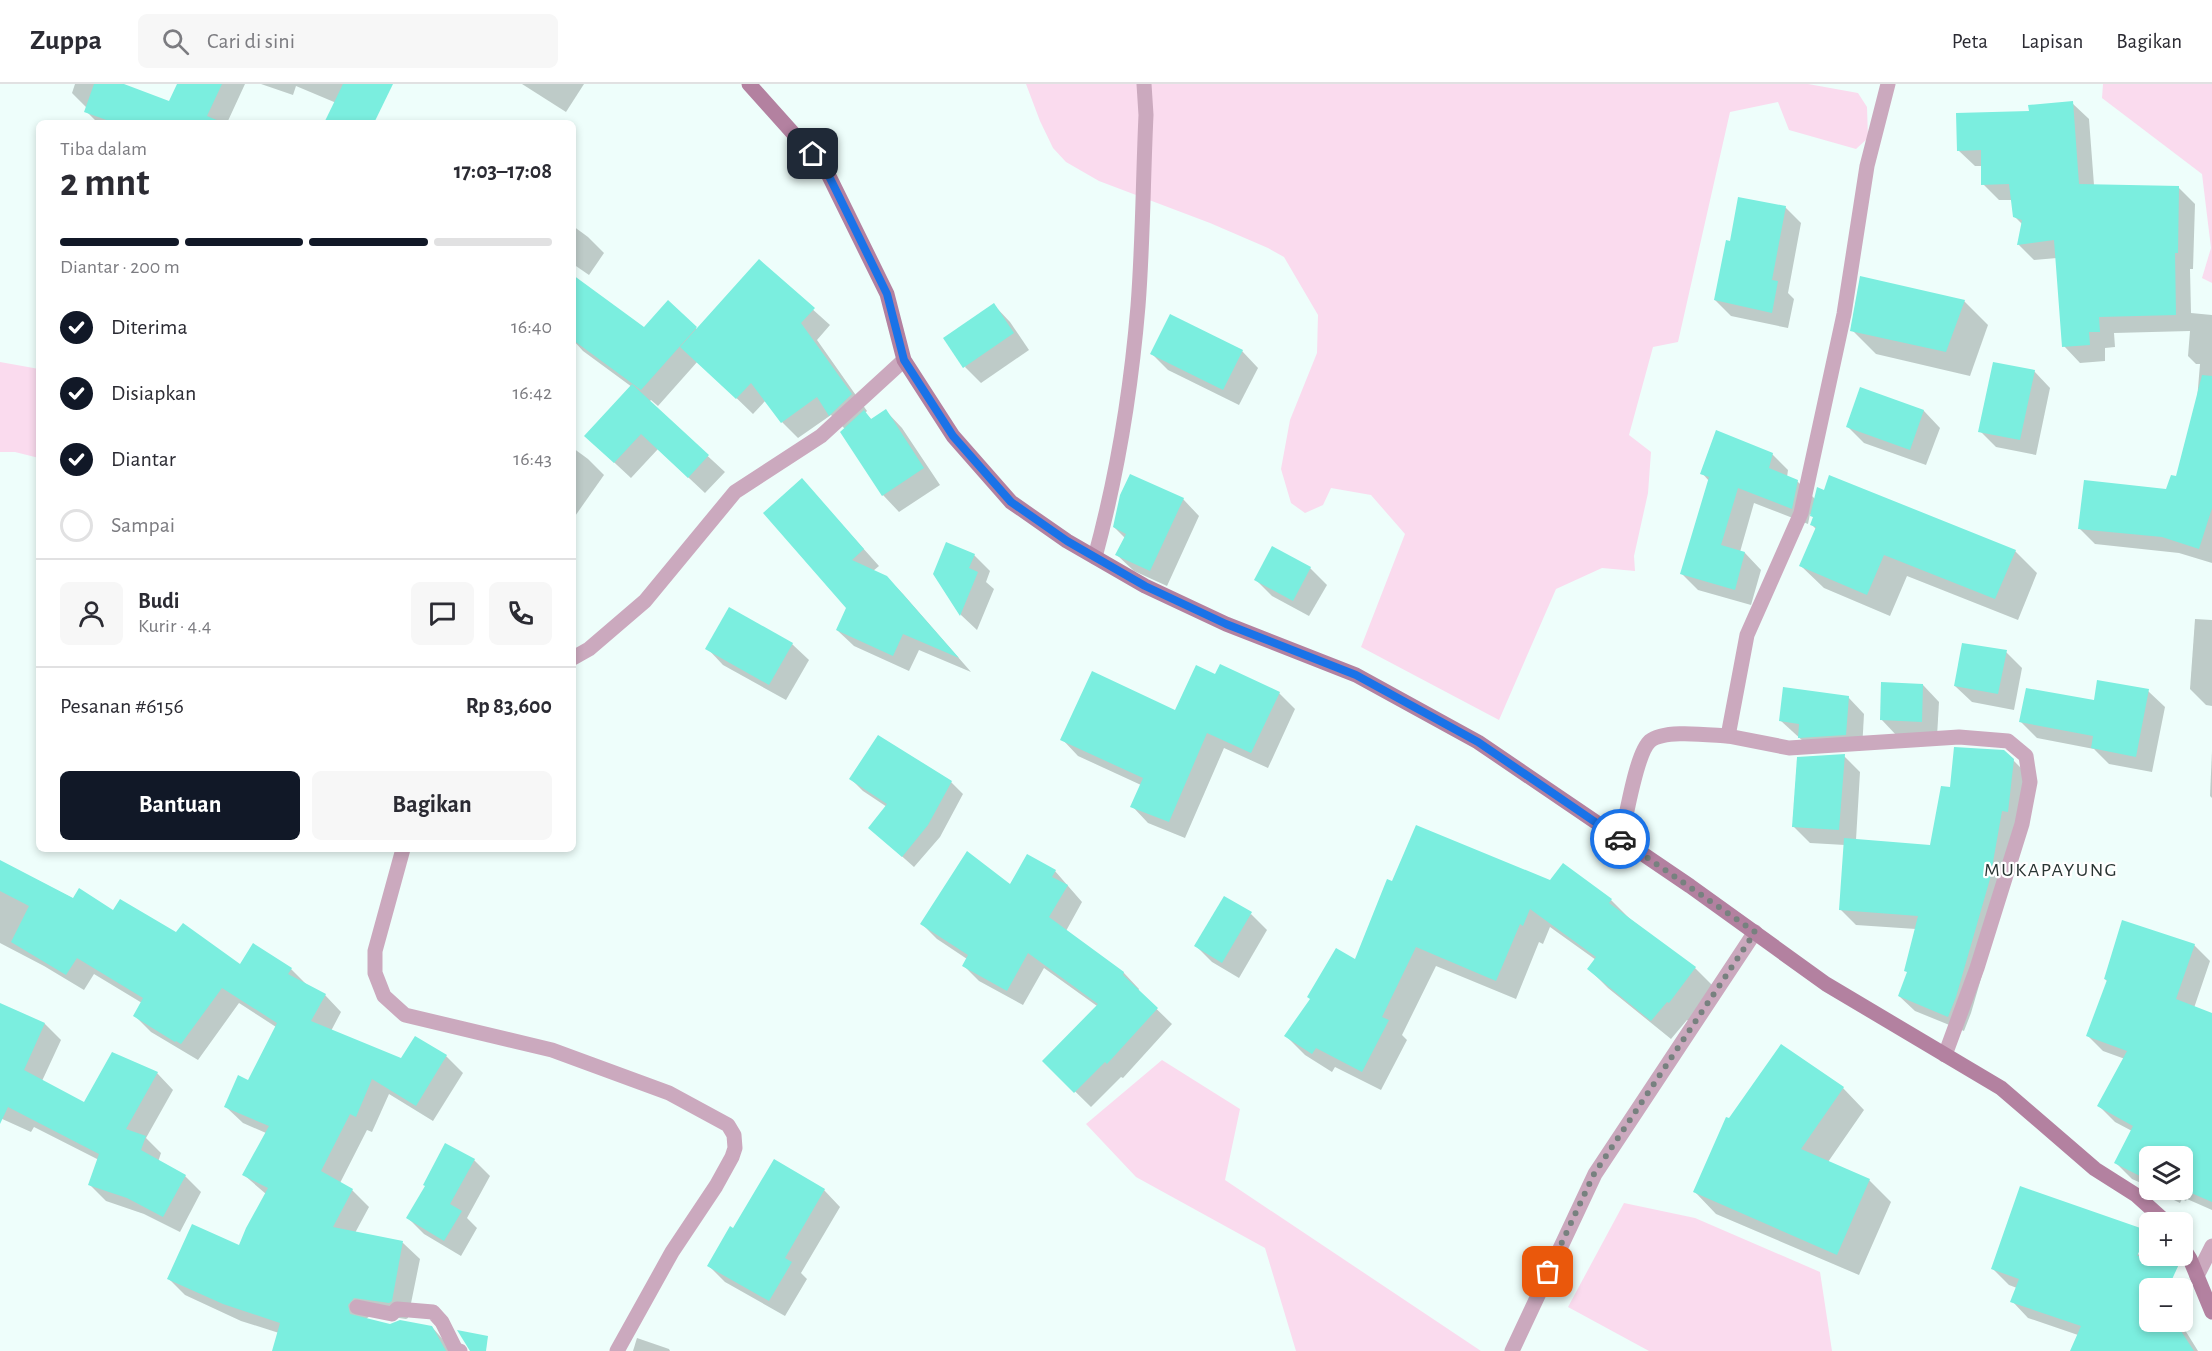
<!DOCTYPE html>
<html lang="id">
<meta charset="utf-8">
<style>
body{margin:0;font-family:"Alegreya Sans",sans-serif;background:#f7f7f7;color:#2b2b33;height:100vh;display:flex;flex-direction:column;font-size:22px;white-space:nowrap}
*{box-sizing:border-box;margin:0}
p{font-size:20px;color:#7c7c81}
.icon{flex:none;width:33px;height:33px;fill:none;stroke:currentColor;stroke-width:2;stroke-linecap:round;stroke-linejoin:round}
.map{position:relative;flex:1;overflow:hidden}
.details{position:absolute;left:36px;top:36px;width:540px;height:732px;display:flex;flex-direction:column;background:#fff;border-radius:9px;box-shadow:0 3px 9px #0003}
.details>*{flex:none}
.fabs{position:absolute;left:2139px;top:1062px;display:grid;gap:12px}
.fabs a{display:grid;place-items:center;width:54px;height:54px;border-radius:9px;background:#fff;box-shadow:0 3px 9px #0003;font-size:30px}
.pin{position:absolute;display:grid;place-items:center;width:51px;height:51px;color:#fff;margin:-26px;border-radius:12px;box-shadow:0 3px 9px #0006}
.courier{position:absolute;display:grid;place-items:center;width:60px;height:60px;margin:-30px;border:4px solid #1a73e8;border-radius:50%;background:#fff;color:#222;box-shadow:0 2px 8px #0007}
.headline em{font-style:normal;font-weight:700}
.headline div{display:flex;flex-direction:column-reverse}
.headline{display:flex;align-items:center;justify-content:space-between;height:102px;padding:0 24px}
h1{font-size:39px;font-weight:700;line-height:45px}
.bar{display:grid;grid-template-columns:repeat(4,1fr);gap:9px 6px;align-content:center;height:72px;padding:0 24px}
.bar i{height:8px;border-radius:4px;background:#e1e1e2}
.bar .on{background:#111827}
.bar p{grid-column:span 4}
.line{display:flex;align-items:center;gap:15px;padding:0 24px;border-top:2px solid #e1e1e2}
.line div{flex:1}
.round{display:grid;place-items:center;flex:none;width:63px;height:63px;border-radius:9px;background:#f7f7f7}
ol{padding:0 24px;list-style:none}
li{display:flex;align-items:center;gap:18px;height:66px}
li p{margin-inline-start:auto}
li .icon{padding:6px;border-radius:50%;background:#111827;color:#fff;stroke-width:4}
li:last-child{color:#7c7c81}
li i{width:33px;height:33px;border:3px solid #e1e1e2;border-radius:50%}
.cta{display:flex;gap:12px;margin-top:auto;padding:12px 24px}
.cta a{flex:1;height:69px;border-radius:9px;background:#111827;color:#fff;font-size:24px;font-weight:700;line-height:69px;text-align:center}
.cta a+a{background:#f7f7f7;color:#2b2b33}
header{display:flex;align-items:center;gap:36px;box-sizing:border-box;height:84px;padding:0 30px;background:#fff;border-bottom:2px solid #e1e1e2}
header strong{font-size:28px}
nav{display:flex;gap:33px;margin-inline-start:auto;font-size:21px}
.search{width:420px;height:54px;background:#f7f7f7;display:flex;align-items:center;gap:15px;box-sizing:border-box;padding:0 21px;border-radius:9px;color:#7c7c81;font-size:22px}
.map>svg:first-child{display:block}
.green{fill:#fadbee}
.shadow{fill:#0003}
.building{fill:#7beedf}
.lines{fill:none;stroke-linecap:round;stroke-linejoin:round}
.street{stroke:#cba9be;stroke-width:15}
.secondary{stroke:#b381a0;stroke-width:15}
.done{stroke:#77817f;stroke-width:6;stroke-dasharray:0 10.8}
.route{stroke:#1a73e8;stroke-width:8}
.labels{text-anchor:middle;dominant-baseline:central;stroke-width:4.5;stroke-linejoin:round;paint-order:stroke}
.quarter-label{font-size:20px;letter-spacing:1.5px;fill:#293533;stroke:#fff}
</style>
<header>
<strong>Zuppa</strong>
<div class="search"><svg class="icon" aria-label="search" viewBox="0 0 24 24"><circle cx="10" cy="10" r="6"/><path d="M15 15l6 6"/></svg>Cari di sini</div>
<nav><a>Peta</a><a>Lapisan</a><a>Bagikan</a></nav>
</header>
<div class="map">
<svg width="2212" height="1267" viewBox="0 0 2212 1267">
<rect width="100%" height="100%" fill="#eefefb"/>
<g class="green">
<polygon points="1026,0 1808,0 1858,9 1867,23 1868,54 1856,65 1789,46 1778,18 1730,28 1678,258 1653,263 1629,351 1651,368 1648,409 1634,472 1635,487 1602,484 1556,505 1499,636 1361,563 1405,450 1371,411 1331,404 1323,421 1305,429 1291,419 1281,385 1290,336 1317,269 1318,231 1284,173 1268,164 1210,139 1099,97 1066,78 1053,64 1040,37"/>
<polygon points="2103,0 2212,0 2212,199 2202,194 2211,164 2202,90 2102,14"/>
<polygon points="0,278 39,285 39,374 15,368 0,368"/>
<polygon points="1162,976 1240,1025 1225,1096 1481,1267 1296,1267 1265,1164 1136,1093 1086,1040"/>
<polygon points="1624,1119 1695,1134 1820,1188 1832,1267 1649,1267 1568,1223"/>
</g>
<g class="shadow">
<polygon points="75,0 119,0 170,19 179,0 245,0 227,39 98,39 86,27 87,24 72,9"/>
<polygon points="261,0 364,0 353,26 296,2 293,11"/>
<polygon points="522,0 584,0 566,28"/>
<polygon points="2072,19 2089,35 2094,101 2178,103 2195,120 2193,185 2190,185 2191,229 2212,231 2212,479 2179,469 2095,460 2079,444 2167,407 2177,394 2197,316 2200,280 2196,280 2188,272 2190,247 2114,249 2115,263 2105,264 2105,277 2080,279 2064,262 2057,174 2034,176 2018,160 2022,140 2014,132 2013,116 1999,116 1983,100 1983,82 1975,82 1958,66 2030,29"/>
<polygon points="1785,123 1801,139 1788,209 1794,215 1788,244 1731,232 1715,216 1731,158"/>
<polygon points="573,142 588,153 604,169 589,191 573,180"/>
<polygon points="759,177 830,241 817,256 867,327 865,329 872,336 886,327 902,344 940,401 899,428 883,411 842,348 845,345 831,331 798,354 782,338 766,316 753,330 698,277 658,322 651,316 649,318 725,388 705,409 658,365 631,394 603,368 632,303 583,267 573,256 573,243 644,245 668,219 698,246"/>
<polygon points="1964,217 1988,241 1970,292 1876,270 1852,246"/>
<polygon points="994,221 1010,238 1029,266 981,299 965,283"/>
<polygon points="1242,267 1258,284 1239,321 1168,286 1151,269"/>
<polygon points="2034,287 2050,304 2036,371 1996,363 1980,347"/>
<polygon points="1861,305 1924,327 1940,344 1926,381 1864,359 1848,343"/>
<polygon points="573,364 588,375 604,391 573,435"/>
<polygon points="1772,370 1788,386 1787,393 1797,397 1815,415 2015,467 2037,489 2018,536 1907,492 1890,532 1824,504 1801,482 1816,445 1811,440 1814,434 1810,430 1808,440 1754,419 1740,468 1745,469 1761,486 1751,521 1698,506 1682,490 1709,397 1702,389"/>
<polygon points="802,396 879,482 873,487 886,493 903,510 971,588 919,566 909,587 854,562 837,546 848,523"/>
<polygon points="1183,415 1199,432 1167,502 1134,487 1117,471 1125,454 1114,443"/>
<polygon points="1273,464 1310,484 1327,501 1309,532 1272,512 1256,496"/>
<polygon points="974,471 990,487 986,498 994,505 977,546 961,531 934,490"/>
<polygon points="2195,535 2212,536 2212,622 2206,621 2190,605"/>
<polygon points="792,560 809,576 786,616 723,581 707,564"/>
<polygon points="2006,568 2022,584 2014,626 1972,618 1955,602"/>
<polygon points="1216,592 1279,609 1295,625 1268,684 1224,664 1185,754 1148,739 1132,722 1141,701 1078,672 1062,655 1176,628"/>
<polygon points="1923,601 1939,618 1937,653 1897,652 1881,635"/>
<polygon points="2148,607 2165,623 2152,688 2109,680 2094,665 2037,654 2021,638 2095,618"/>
<polygon points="1848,613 1864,630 1862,666 1816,669 1781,637"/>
<polygon points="2212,667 2212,714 2210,712"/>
<polygon points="1844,672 1860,688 1856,756 1931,763 1951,705 2013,676 2029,692 2005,812 1971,929 1964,947 1915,927 1899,912 1909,889 1916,845 1856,841 1840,825 1845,761 1810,759 1794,743"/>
<polygon points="851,695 951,698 963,710 940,753 914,783 870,744 887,723 863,707"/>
<polygon points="0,777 74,815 177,850 241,882 291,885 309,903 325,911 341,928 331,947 401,976 446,972 463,989 433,1037 389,1010 372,1048 367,1046 340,1099 352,1106 369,1123 355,1149 403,1159 420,1175 408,1234 406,1235 372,1230 365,1236 390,1241 432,1243 453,1267 275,1267 279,1249 241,1237 185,1211 169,1195 240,1163 266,1110 244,1091 266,1049 243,1039 226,1023 249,998 276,943 239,919 198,976 151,948 135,932 142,919 94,890 84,906 44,882 0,859"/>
<polygon points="1055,787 1082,818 1066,847 1124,889 1139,905 1138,907 1172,940 1123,994 1121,993 1091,1023 1044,977 1097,922 1044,884 1023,921 979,897 963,881 967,875 937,855 922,840 1011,803"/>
<polygon points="1550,798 1611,816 1630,835 1695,884 1714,903 1689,937 1687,936 1671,955 1608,904 1589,885 1596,876 1550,843 1543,860 1539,858 1516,915 1436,882 1402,951 1407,956 1381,1006 1335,983 1332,988 1305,971 1286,952 1356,877 1393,799"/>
<polygon points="1251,830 1267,846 1239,894 1212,878 1196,862"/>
<polygon points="2194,861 2210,877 2194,924 2212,931 2212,1126 2187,1115 2186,1117 2182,1115 2180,1119 2154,1106 2182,1106 2182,1072 2150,1072 2150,1103 2132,1095 2116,1079 2132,1047 2115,1038 2099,1022 2125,975 2103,967 2087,951 2108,898 2105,895"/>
<polygon points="0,920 45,940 61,956 42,997 85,1020 157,989 173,1006 146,1054 161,1069 158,1078 185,1092 201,1108 180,1148 144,1130 106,1117 90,1101 99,1076 34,1043 31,1048 0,1034"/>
<polygon points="1843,1004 1864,1026 1828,1078 1869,1096 1891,1118 1859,1191 1716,1130 1695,1108 1729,1036"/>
<polygon points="474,1076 490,1092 467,1134 477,1144 461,1172 424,1150 408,1134"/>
<polygon points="824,1106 840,1123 801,1189 807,1195 785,1232 725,1198 709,1182 734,1146"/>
<polygon points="2126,1151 2160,1204 2150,1204 2150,1238 2180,1238 2198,1267 2072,1267 2078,1251 2028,1234 2012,1217 2017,1204 2009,1201 1993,1185"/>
<polygon points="637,1254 669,1265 670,1267 633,1267"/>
</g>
<g class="building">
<polygon points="94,0 124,0 169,17 177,0 222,0 207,32 219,37 218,39 115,39 84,28"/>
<polygon points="343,0 393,0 374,39 324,39"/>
<polygon points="2073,17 2079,100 2179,102 2178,169 2175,169 2176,231 2099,233 2100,248 2089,248 2090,261 2062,263 2054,156 2017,161 2022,136 2013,133 2009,100 1981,101 1981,66 1957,67 1956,29 2029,27 2028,21"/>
<polygon points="1738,113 1786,122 1772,196 1778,197 1772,229 1714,216 1726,156 1730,157"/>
<polygon points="759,175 815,224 801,239 852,310 829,332 817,313 781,339 751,299 736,315 680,263"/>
<polygon points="573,191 644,243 668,216 697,243 641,306 573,256"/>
<polygon points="1860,192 1965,216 1946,268 1850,247"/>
<polygon points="994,219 1014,249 963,284 943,254"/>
<polygon points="1170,230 1243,266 1223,306 1150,270"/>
<polygon points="1993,278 2035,286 2020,356 1978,348"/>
<polygon points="2202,291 2212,292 2212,424 2199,465 2162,453 2078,445 2084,396 2166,405 2171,391 2176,392"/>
<polygon points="632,300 709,371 688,394 641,350 614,379 584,352"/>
<polygon points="1860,303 1924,326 1910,366 1846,343"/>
<polygon points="886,325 924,384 882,412 840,348 864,326 871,335"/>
<polygon points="1716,346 1773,369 1769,384 1798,396 1792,425 1738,404 1721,461 1745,468 1735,506 1680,490 1709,393 1700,390"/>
<polygon points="1130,390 1184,414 1150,487 1115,471 1126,450 1113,443 1120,411"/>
<polygon points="1829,391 2016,466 1995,515 1884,471 1867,511 1799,482 1816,443 1810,441 1813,433 1810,432 1817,403 1824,406"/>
<polygon points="802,394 864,465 852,476 887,492 959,574 903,550 893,572 836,546 846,524 763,429"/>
<polygon points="946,458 975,470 969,484 978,488 960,532 933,490"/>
<polygon points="1272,462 1311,483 1293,517 1254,496"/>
<polygon points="729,523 793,559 769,601 705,565"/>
<polygon points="1962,559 2007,566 1998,610 1954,602"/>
<polygon points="1220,580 1280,608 1251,669 1207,649 1169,738 1130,723 1143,694 1060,656 1092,587 1175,626 1196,581 1215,590"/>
<polygon points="2097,596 2149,605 2136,673 2091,664 2093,652 2019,638 2026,604 2094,616"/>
<polygon points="1881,598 1923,600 1922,638 1880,636"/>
<polygon points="1783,603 1849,612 1846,651 1798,654 1799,640 1779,637"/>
<polygon points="878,651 952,697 928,741 902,773 868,744 887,720 849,695"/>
<polygon points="1954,663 2004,666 2014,675 2008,728 2002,727 1990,795 1956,913 1948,933 1898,912 1907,888 1904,887 1918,832 1839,826 1844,754 1930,761 1941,702 1950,703"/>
<polygon points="1845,670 1839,746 1792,743 1797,673"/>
<polygon points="1416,741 1550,796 1563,779 1612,815 1609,819 1696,883 1669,919 1667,918 1651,937 1587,885 1596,873 1530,825 1523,842 1520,840 1496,897 1416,863 1382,933 1389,936 1362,988 1316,964 1312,970 1284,952 1310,915 1307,913 1336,864 1355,875 1387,795 1392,797"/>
<polygon points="967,767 1010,800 1027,770 1056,786 1052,793 1068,801 1049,833 1124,888 1123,891 1158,924 1107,980 1105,978 1074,1009 1042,977 1098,920 1028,869 1007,907 962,882 968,871 920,840"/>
<polygon points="0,776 73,814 79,804 113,826 120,815 176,848 183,839 240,880 253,859 292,884 288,890 326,910 311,937 401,974 415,952 447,971 416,1022 372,995 356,1033 350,1030 321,1087 353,1105 333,1143 403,1157 392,1217 389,1219 354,1214 348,1221 350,1230 390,1240 400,1236 432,1242 446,1267 272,1267 280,1239 223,1220 167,1195 192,1140 239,1161 246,1144 268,1104 242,1091 269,1042 224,1023 238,991 248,996 277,939 222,904 181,960 176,957 175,958 133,932 143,914 77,874 66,891 11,858 29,822 0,807"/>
<polygon points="1224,812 1252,828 1222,879 1194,862"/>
<polygon points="2122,836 2195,860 2176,915 2212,929 2212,1118 2182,1105 2182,1072 2150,1072 2150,1097 2114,1079 2133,1042 2097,1022 2127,967 2086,952 2107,896 2104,895"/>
<polygon points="0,919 45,939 24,986 84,1018 112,968 158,988 126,1045 146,1052 141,1066 186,1091 163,1133 127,1114 88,1101 99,1070 8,1023 0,1040"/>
<polygon points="1781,960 1844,1003 1801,1065 1870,1095 1837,1171 1693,1108 1726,1033 1729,1034"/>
<polygon points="445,1059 475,1075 450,1120 462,1127 444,1157 406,1134 425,1102 423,1101"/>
<polygon points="774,1075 825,1105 785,1174 792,1178 769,1217 707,1182 730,1142 733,1144"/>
<polygon points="2020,1102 2149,1147 2137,1172 2176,1172 2180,1178 2168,1204 2150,1204 2150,1238 2175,1238 2194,1267 2070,1267 2081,1242 2010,1218 2019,1195 1991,1185"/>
<polygon points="457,1246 488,1252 486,1267 470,1267"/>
</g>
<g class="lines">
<g class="street">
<path d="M1095 473C1117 392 1131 306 1138 222 1143 158 1143 94 1146 31L1144 0"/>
<polyline points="573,574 589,565 645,517 735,408 821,352 904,276"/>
<polyline points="1728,652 1789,664 1959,653 2008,657 2026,672 2030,698 2022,740 1977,884 1945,971"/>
<path d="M1621 755C1626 735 1636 669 1650 657 1664 645 1709 651 1728 652L1747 551 1801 429 1844 230 1867 82 1888 0"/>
<polyline points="403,765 375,867 375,889 384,912 405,931 552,966 669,1009 728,1041 734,1051 735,1064 732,1073 716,1102 672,1168 617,1267"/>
<polyline points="2197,1192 2212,1162"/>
<polyline points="357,1223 392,1230 397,1225 433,1228 442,1238 456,1266 460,1267"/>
<polyline points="1512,1267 1595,1090 1755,848"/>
</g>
<g class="secondary">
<polyline points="749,0 826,86 887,210 904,276 953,352 1011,418 1067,457 1145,502 1226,540 1356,591 1478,658 1690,802 1826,900 2001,1004 2095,1085 2136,1111 2166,1138"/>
<polyline points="2182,1162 2190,1175 2212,1228"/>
</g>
</g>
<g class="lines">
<polyline class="done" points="1548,1188 1594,1090 1755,848 1620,755"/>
<polyline class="route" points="813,70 826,86 887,210 904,276 953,352 1011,418 1067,457 1145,502 1226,540 1356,591 1478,658 1620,755"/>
</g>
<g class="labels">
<g class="quarter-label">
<text x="2051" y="786">MUKAPAYUNG</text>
</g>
</g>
</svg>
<div class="fabs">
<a><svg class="icon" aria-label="layers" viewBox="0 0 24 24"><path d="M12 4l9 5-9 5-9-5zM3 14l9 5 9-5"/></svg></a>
<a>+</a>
<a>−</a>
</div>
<div class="pin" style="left:1548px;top:1188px;background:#ea580c"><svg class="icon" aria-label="bag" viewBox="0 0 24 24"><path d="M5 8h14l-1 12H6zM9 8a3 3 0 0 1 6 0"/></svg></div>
<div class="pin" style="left:813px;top:70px;background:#1f2937"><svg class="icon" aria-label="home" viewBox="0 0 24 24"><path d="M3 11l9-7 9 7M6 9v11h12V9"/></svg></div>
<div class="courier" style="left:1620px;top:755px"><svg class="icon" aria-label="car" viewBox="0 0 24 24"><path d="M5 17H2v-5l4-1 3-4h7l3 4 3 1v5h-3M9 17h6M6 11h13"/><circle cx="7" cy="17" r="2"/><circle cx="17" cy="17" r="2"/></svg></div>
<section class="details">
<div class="headline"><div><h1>2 mnt</h1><p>Tiba dalam</p></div><em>17:03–17:08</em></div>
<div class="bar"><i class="on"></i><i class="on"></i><i class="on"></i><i></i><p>Diantar · 200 m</p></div>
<ol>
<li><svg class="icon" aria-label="check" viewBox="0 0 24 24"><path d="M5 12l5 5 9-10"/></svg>Diterima<p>16:40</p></li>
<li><svg class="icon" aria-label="check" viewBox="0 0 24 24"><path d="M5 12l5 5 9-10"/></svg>Disiapkan<p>16:42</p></li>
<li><svg class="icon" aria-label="check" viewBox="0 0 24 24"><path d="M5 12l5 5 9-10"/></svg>Diantar<p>16:43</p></li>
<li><i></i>Sampai</li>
</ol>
<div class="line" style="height:108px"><a class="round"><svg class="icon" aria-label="person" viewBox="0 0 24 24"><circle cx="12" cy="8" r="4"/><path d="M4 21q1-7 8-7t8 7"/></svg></a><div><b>Budi</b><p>Kurir · 4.4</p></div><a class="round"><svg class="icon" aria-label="chat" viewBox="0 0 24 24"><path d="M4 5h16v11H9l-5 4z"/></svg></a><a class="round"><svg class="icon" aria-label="phone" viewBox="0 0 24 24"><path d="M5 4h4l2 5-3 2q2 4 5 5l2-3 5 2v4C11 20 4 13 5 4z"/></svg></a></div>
<div class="line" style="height:78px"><div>Pesanan #6156</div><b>Rp 83,600</b></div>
<div class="cta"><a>Bantuan</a><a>Bagikan</a></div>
</section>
</div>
